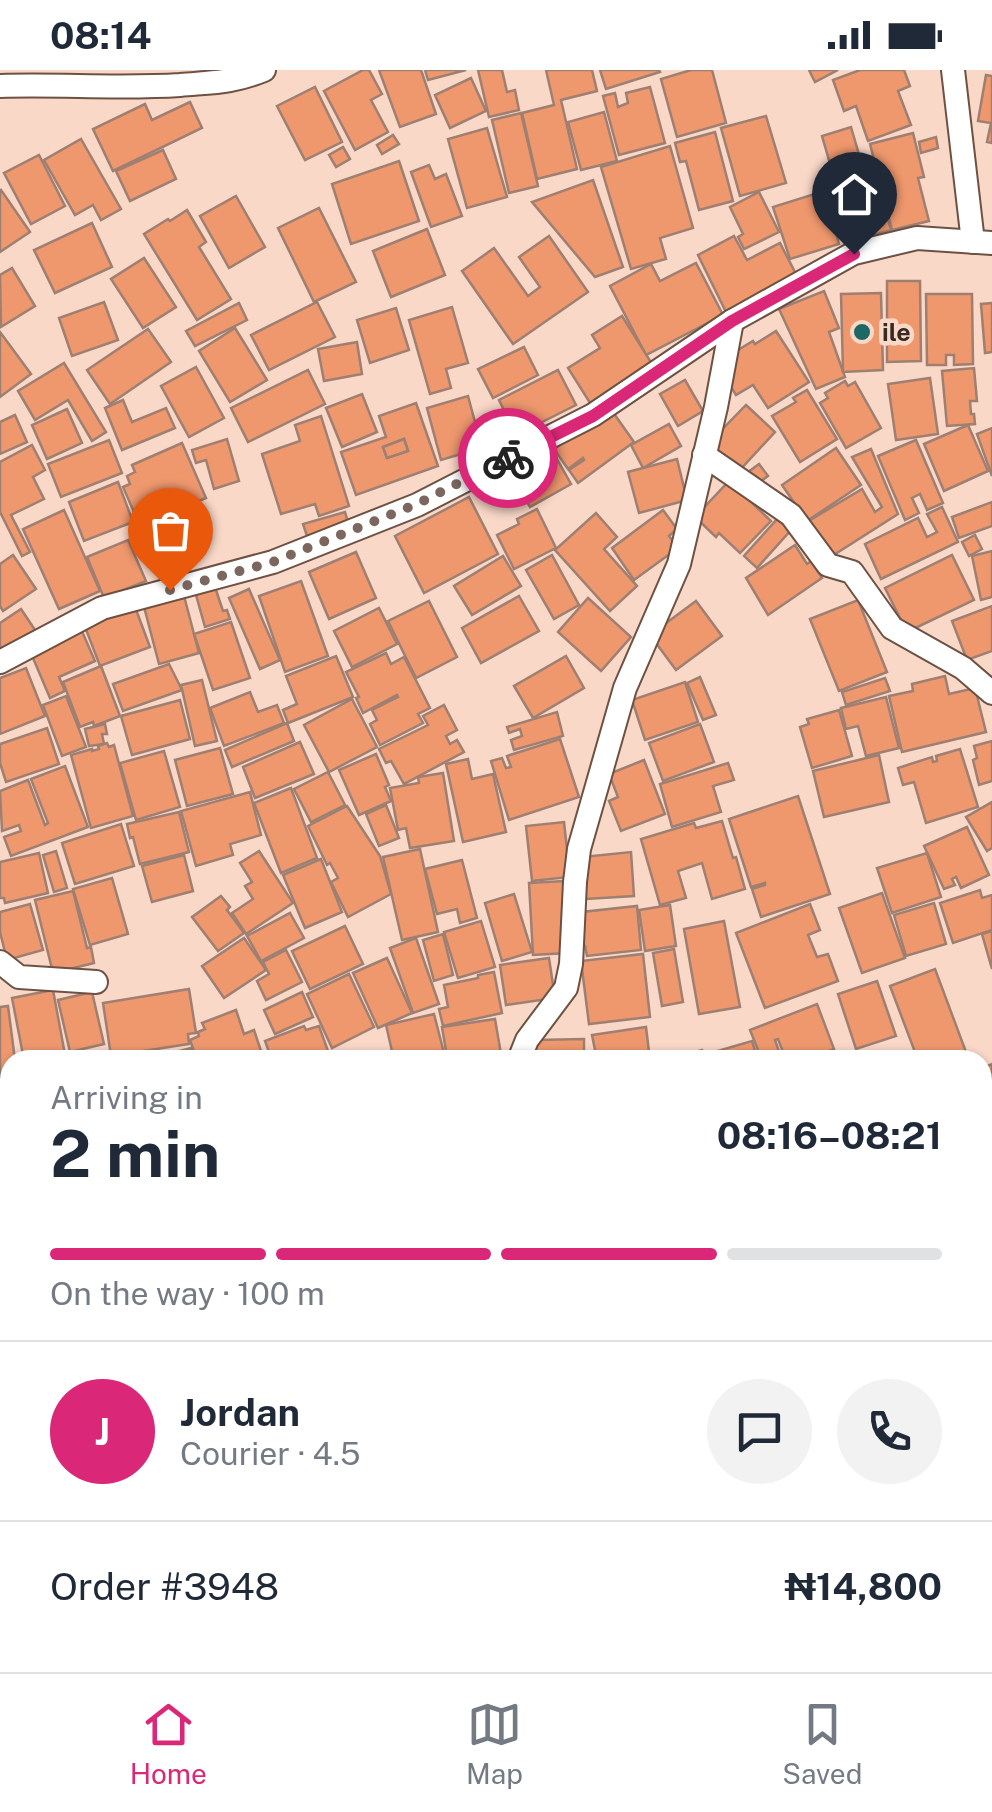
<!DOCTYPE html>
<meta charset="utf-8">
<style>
body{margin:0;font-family:"Public Sans",sans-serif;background:#f2f2f3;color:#1f2937;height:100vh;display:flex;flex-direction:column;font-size:38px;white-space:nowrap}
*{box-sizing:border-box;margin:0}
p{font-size:32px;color:#747a83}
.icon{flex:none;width:55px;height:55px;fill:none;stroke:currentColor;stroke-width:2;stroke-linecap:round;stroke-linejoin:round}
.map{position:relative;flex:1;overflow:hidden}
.panel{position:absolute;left:0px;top:980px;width:992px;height:622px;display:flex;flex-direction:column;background:#fff;border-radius:30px 30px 0 0;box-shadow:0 2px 8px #0004}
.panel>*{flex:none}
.pin{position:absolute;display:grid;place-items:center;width:85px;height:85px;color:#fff;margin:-102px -42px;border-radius:50% 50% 50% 0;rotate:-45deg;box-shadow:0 0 10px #0007}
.pin .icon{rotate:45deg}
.courier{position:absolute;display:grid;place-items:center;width:100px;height:100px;margin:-50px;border:8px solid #db2777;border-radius:50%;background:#fff;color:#222;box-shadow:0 2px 12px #0007}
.overview em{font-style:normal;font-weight:700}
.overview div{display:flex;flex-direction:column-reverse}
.overview{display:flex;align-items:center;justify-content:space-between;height:170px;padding:0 50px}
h1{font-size:65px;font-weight:700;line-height:75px}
.bar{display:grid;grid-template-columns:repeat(4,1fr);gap:15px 10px;align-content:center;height:120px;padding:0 50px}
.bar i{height:12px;border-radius:8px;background:#e0e1e3}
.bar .active{background:#db2777}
.bar p{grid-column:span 4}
.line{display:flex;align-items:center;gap:25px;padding:0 50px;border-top:2px solid #e0e1e3}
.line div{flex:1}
.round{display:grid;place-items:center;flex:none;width:105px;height:105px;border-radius:52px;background:#f2f2f3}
.status{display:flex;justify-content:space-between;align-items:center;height:70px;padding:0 50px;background:#fff;direction:ltr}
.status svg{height:28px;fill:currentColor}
.dock{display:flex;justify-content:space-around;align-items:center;height:140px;border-top:2px solid #e0e1e3;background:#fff;font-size:28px;color:#747a83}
.dock a{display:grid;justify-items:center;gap:5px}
.dock .active{color:#db2777}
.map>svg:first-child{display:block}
.building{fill:#ef986e;stroke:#9e7f71;stroke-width:2.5;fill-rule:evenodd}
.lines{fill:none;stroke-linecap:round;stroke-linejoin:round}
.street-casing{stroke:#6d5143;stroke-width:26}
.primary-casing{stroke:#fff;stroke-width:39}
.street{stroke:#fff;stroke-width:22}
.primary{stroke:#e7a988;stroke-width:35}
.done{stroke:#7b675d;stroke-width:10;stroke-dasharray:0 18}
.route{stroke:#db2777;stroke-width:12}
.poi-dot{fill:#1c6865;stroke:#fad8c8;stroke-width:4}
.labels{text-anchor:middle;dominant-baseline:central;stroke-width:9;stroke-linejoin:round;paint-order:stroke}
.poi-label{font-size:25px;font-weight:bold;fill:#362a24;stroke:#fad8c8;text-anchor:start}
</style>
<div class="status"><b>08:14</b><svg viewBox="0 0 49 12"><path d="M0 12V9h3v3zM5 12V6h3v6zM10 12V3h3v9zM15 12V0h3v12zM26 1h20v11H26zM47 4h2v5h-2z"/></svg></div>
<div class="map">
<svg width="992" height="1602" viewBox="0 0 992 1602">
<rect width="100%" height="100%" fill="#fad8c8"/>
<g class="building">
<polygon points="363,0 369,0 382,24 371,30 388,62 355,80 324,21"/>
<polygon points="379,0 421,0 436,44 400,57"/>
<polygon points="425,0 466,0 428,10"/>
<polygon points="478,0 502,0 507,22 515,20 519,40 489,47"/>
<polygon points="546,0 592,0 597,21 561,30 577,99 537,109 522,43 554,35"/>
<polygon points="600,0 659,0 660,2 606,19"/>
<polygon points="691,0 712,0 726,53 677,67 661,9"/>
<polygon points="809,0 838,0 815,12"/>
<polygon points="860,0 904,0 910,16 898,21 911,55 868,71 856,36 844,41 833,10"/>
<polygon points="986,5 992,6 992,73 987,72 991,53 978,51"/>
<polygon points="471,8 486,41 450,58 435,25"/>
<polygon points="315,17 342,72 305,90 277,36"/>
<polygon points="650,17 665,73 619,85 603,26 615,23 618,37 628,33 626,23"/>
<polygon points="190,32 202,58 113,101 93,59 145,34 152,50"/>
<polygon points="604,42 617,91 581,100 568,52"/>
<polygon points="521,43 538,116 509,123 492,50"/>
<polygon points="766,46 786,113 740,126 721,58"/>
<polygon points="851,57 860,88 831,97 822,66"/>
<polygon points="487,58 507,127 467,138 448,69"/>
<polygon points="715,62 733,131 699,140 686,91 680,92 675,73"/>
<polygon points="913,63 924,107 918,108 929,151 892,160 870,74"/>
<polygon points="393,65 399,74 382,84 377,75"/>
<polygon points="936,67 938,78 921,83 919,72"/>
<polygon points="81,69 121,139 101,150 93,135 75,145 44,90"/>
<polygon points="670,76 693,158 660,168 666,189 631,199 601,97"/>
<polygon points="343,77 350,89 336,97 329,85"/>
<polygon points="163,80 176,109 130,131 116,101"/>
<polygon points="39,85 65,136 31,154 4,103"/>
<polygon points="869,87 891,160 849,172 843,150 847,149 832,98 846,94 851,112 855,111 849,93"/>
<polygon points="399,91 419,151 351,174 332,114"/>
<polygon points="429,95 435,109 446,104 462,146 431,157 411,102"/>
<polygon points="593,110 623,197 595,207 532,132"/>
<polygon points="1,120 30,162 0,182 0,121"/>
<polygon points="824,121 839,174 790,189 773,137"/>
<polygon points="759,122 779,162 744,179 738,167 743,164 730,137"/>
<polygon points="236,126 265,177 229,198 200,146"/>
<polygon points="319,138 356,212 314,232 278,158"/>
<polygon points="187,140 206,172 199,177 231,229 197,250 144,164 168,149 170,151"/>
<polygon points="92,153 112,197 55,223 34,180"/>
<polygon points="427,159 445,205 391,227 373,181"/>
<polygon points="549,166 588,222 513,274 462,201 494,178 528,226 540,217 519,187"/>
<polygon points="734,166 747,190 780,173 797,206 726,242 698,185"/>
<polygon points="144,188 176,237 143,258 111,209"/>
<polygon points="696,193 723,245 646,285 610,216 651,194 660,211"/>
<polygon points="12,198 35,236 1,257 0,205"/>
<polygon points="887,211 920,211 921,291 887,292"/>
<polygon points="824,221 839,258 829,262 845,307 816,319 779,239"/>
<polygon points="881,223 883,300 843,302 841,224"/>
<polygon points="926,224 972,224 973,294 954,295 954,285 946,285 946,295 927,295"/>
<polygon points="104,232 118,270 72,286 59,248"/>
<polygon points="317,232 335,267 269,300 251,265"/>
<polygon points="239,233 247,250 195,276 186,261"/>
<polygon points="992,233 992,282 985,283 981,234"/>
<polygon points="452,237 468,293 446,299 451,318 430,324 409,250"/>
<polygon points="396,238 409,280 370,293 357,250"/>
<polygon points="622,246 654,297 592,336 568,298 600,278 592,265"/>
<polygon points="235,258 267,310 230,332 199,281"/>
<polygon points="148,259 171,292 110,334 87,300"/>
<polygon points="776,261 809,312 768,338 753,315 736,325 723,304 728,286 753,271 755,274"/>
<polygon points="0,262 31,304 0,327"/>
<polygon points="357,272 362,304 324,311 318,279"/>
<polygon points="524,277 538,305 493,328 478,299"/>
<polygon points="64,293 106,362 92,371 68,330 35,350 18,321"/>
<polygon points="196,297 224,348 189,367 161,316"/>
<polygon points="974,298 977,331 970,331 971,344 974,344 975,354 947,356 942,301"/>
<polygon points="308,300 325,334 248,372 231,338"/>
<polygon points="558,300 576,335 516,365 499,330"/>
<polygon points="930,308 938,364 896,370 888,314"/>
<polygon points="685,310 703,341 678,356 660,324"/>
<polygon points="845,311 848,316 855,312 881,358 846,378 820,333 828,328 825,323"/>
<polygon points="807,320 837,369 800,392 772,346 796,332 793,328"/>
<polygon points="362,324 377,362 342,377 326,338"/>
<polygon points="468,326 482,378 441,390 427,338"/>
<polygon points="123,330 132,352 166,338 175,358 122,380 105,338"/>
<path d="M416 333 438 396 356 425 341 382 386 367 379 346ZM404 369 408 381 387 388 383 377Z"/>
<polygon points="746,335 775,362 738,402 708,374"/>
<polygon points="610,338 634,372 578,413 569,400 584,390 583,388 568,399 554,379"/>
<polygon points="67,339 82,373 47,389 32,355"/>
<polygon points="15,345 27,372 0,384 0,352"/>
<polygon points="321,346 349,436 319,446 315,434 281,444 262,384 300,371 295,355"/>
<polygon points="669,354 681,376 643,398 631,375"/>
<polygon points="968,355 988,401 944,421 924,374"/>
<polygon points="992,358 992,406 977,364"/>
<polygon points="227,369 239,411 214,419 206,390 196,393 192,380"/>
<polygon points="404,369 408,381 387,388 383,377"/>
<polygon points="109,370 122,403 61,427 48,394"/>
<polygon points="916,370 943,433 927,440 920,424 912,428 919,443 905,450 878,386"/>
<polygon points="182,373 206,428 140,456 123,417 130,414 127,406 135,402 132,395"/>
<polygon points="32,375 45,400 33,407 44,429 11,445 30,482 22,486 0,442 0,392"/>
<polygon points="836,378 861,415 807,451 782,415"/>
<polygon points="871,379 898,444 829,488 807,452 862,419 875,442 882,437 852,387"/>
<polygon points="557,389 571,414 530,437 516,412"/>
<polygon points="677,389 687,430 639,443 628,402"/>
<polygon points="759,394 768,406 753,417 744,405"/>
<polygon points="729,411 771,451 740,483 719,463 716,467 695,447"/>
<polygon points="118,412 133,452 84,471 69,432"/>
<polygon points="469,427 498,484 424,523 395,466"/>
<polygon points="992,432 992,456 959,468 952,447"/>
<polygon points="942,437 958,472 881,509 865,474 918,448 927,467 937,462 927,444"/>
<polygon points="537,439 556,478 514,499 497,465 519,454 517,449"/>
<polygon points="64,440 100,521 59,539 23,459"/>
<polygon points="663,440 677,459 669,466 678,478 634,510 612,478"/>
<polygon points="345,442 349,456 308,469 303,454"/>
<polygon points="596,443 617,467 604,479 637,516 610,541 555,480"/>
<polygon points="778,448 791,460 757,498 744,486"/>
<polygon points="975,465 982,479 969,486 962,472"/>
<polygon points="128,470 146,511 104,528 87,487"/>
<polygon points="795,475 807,494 811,491 822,508 768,545 746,508"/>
<polygon points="992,481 992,527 981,530 972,486"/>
<polygon points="356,482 376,528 329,549 309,502"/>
<polygon points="13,485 36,519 3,541 0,536 0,494"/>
<polygon points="552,485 579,535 554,549 526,500"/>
<polygon points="952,485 974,530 907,562 885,518"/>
<polygon points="503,486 521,516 472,545 454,516"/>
<polygon points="301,511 328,586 285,602 259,526"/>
<polygon points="215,517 223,541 227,540 230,549 205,557 194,518"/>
<polygon points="249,519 280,590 260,599 229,528"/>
<polygon points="183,522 199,583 159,594 143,533"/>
<polygon points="519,526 539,561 481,593 462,558"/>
<polygon points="588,528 631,567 601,601 558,562"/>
<polygon points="858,530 887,602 839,621 810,549"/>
<polygon points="429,531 457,587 416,608 388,551"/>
<polygon points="696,531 722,566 676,600 650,565"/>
<polygon points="992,536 992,581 967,590 952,551"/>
<polygon points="135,537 150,577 100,596 82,549"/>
<polygon points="379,538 397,574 352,597 334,561"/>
<polygon points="21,539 35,560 0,584 0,553"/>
<polygon points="231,552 250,608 213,620 194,564"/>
<polygon points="81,559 95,591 59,607 65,621 50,628 30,581"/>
<polygon points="386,583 391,594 404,587 430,638 418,644 423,653 380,675 370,654 377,650 372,640 398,627 397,625 363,643 356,628 359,627 346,602"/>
<polygon points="336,586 353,627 288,653 283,640 297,634 286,606"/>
<polygon points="566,586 584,618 533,648 514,616"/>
<polygon points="169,594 182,620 123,641 113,614"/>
<polygon points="101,596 120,646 94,656 93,652 80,657 63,612"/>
<polygon points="26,598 45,646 0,664 0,608"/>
<polygon points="945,606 949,624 975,618 986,662 902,682 889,626 913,621 912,614"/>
<polygon points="700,607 716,645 703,650 687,613"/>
<polygon points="885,608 890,621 846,635 842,622"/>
<polygon points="202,610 217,671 195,676 181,615"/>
<polygon points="685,612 698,652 645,670 632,630"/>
<polygon points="250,622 258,642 277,635 284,653 224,676 210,638"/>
<polygon points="66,626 86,677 62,686 43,635"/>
<polygon points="886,627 899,678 866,686 858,656 846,659 841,638"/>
<polygon points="352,629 377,677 329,702 304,655"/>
<polygon points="180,630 190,669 132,685 121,646"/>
<polygon points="444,635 457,660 446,666 450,674 457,670 464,682 404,714 391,691 386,693 379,679 428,655 423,646"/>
<polygon points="839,640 852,686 812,698 800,657 809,654 807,649"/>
<polygon points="557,642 563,666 514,680 511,670 522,666 520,659 509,663 507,657"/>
<polygon points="287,653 294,671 232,697 225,680"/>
<polygon points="105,654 107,664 102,664 104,674 89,676 85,659"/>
<polygon points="700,654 714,692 663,711 649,673"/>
<polygon points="47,658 59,694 6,712 0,693 0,674"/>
<polygon points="560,669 579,727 509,750 491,691 502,688 506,698 511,697 507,686"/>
<polygon points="992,671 992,711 979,715 973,690 977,688 974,676"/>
<polygon points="300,672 314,704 255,728 243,697"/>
<polygon points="107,673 109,677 114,675 133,746 91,758 71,685 92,679 92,681 99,679 98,676"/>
<polygon points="220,678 233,724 187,736 175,690"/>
<polygon points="960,679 978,737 926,753 914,712 903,715 898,698 932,687 933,692 937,691 936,686"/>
<polygon points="164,681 180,737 136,750 120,693"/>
<polygon points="376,684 389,715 385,717 391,731 359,745 339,700"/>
<polygon points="879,685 889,732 824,747 813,701"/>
<polygon points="468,689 472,709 493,704 506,762 463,772 446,694"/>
<polygon points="644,690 665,744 621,761 609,731 618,727 609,704"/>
<polygon points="728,693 734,710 713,716 721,742 672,757 660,714"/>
<polygon points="65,696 88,757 11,786 4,767 21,761 19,755 2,761 0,721 28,710 45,755 48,753 31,709"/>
<polygon points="328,702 345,735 311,752 294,719"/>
<polygon points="443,703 454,771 410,778 406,758 398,760 390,718 419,713 418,707"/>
<polygon points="291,718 317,788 281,803 254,733"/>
<polygon points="250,722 261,765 230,774 233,785 196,796 181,741"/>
<polygon points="798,726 830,824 761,847 752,819 765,815 765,813 751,817 729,749"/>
<polygon points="992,732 992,778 987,781 966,747"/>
<polygon points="386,735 399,768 379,776 366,744"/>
<polygon points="347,736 380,786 391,824 348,847 331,812 338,808 330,793 327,795 308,756"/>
<polygon points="179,742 189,782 140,794 133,767 130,768 127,754"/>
<polygon points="722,751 733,788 736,787 745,819 712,829 702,793 678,801 686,828 660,835 641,769 694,753 696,758"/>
<polygon points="564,752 570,807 532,811 526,756"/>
<polygon points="121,754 134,796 75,814 62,773"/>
<polygon points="967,757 989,805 961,818 956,807 952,809 955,815 944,819 924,776"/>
<polygon points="420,779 438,862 402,870 383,787"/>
<polygon points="56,781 67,818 54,822 43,785"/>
<polygon points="259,781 293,833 246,864 232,843 253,829 245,816 252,812 240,793"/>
<polygon points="631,782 634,826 586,829 582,787"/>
<polygon points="39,783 48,823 5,833 4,828 0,828 0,792"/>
<polygon points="927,783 941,827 892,843 877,798"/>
<polygon points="184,785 193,821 152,832 142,796"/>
<polygon points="321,789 342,842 305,858 283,805"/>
<polygon points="462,790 477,848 460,853 457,839 437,844 425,799"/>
<polygon points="112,808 128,864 90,875 73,819"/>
<polygon points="564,811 568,883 533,885 529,813"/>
<polygon points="980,820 982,828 992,825 992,860 953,873 940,833"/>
<polygon points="73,821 87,878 91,877 94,893 53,903 35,830"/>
<polygon points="882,823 905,888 862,903 839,838"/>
<polygon points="514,824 532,882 502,891 485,833"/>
<polygon points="221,826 230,837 227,840 244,863 218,881 192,847"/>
<polygon points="934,833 946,874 906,886 894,845"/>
<polygon points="30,834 43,880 7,890 0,862 0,842"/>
<polygon points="810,834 820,860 808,865 817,887 828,884 838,911 765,938 736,863"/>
<polygon points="670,835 676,876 645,881 639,840"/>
<polygon points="637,836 641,880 587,886 585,876 579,877 582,842"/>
<polygon points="290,843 304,868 261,891 247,866"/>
<polygon points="481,851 495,897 458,908 444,862"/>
<polygon points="724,851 740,937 699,944 684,859"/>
<polygon points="345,856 363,894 310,919 292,881"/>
<polygon points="992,861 992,899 982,864"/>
<polygon points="443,864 453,905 434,911 423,870"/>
<polygon points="244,868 266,900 224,928 202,896"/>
<polygon points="416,868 439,934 413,943 390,878"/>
<polygon points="674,879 683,932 662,936 653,883"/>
<polygon points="286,880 302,912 266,930 257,911 269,904 263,892"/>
<polygon points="643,884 650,947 589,954 581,891"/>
<polygon points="387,888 412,943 378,958 353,903"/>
<polygon points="549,888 555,928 506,935 500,895"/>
<polygon points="935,899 969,990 918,990 890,916"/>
<polygon points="494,902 502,943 443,956 439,939 448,937 444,915 478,908 478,905"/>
<polygon points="349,904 374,957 332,978 307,924"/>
<polygon points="877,911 896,966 856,979 838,924"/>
<polygon points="189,919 196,963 188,964 189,974 111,986 103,933"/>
<polygon points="53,920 66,990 24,990 12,928"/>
<polygon points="92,922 104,974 70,982 58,930"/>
<polygon points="302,922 313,947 275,964 264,940"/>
<polygon points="817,934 834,979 807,990 786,990 778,969 775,970 782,990 762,990 750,960"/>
<polygon points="8,936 15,990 10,990 10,1012 0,1014 0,937"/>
<polygon points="236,940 244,964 254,960 264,990 197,990 190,970 199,966 198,962 205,959 202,953"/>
<polygon points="434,944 444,983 414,990 394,990 386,955"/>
<polygon points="495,949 502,990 451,990 450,987 447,987 442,957"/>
<polygon points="304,956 306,960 319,956 328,981 316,986 317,990 272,990 265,971"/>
<polygon points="646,957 650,990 597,990 592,965"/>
<polygon points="584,969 584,988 536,988 536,970"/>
<polygon points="752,971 758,990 709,990 707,984"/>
<polygon points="191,978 194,990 165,990 164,985"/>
<polygon points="702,980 705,990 666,990"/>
<polygon points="992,994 992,1033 982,1037 982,998"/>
<polygon points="992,1040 992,1110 982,1112 982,1042"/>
<polygon points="10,1042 10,1088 0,1089 0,1043"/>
<polygon points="10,1091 10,1141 0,1144 0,1093"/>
<polygon points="982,1136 992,1163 992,1172 982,1175"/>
<polygon points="0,1153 10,1202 10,1243 0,1244"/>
<polygon points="982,1182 992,1214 992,1226 982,1229"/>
<polygon points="992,1228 992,1312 982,1316 982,1232"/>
<polygon points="10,1246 10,1278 0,1280 0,1248"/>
<polygon points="10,1283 10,1347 0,1285"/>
<polygon points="10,1380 10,1435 0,1437 0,1382"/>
<polygon points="992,1397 992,1490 982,1463 982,1400"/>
<polygon points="10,1438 10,1487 7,1488 0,1440"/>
<polygon points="984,1506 992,1524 992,1529 982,1534 982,1507"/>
<polygon points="52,1592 88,1592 91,1602 56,1602"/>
<polygon points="100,1592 148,1592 150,1602 102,1602"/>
<polygon points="253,1592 298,1592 302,1602 258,1602"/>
<polygon points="389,1592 402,1592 406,1602 367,1602"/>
<polygon points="519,1592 573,1592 575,1602 491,1602 491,1597"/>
<polygon points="695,1592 749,1592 751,1602 697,1602"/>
<polygon points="806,1592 850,1592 852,1602 808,1602"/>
<polygon points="856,1592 877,1592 879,1602 858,1602"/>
<polygon points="882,1592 930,1592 934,1602 886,1602"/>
</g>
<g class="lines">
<g class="street-casing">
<g id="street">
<polyline points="953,0 973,172"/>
<path d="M0 16C60 14 120 19 180 15 213 12 232 13 264 0"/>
<polyline points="704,385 791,445 828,495 852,502 892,558 963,598 992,623"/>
<polyline points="0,592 102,538 273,492 417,435 593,345 732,251 854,183 917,168 992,173"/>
<polyline points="0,892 19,907 96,912"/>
<polyline points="519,990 527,970 566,918 571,894 575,812 579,779 625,618 679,494 716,337 732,251"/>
<polyline points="982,1324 992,1322"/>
<polyline points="320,1602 339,1592"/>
</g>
</g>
<g class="primary-casing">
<g id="primary">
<polyline points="0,1485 10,1521"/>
<polyline points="0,1561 12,1602"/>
</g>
</g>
<use href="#street" class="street"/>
<use href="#primary" class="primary"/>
</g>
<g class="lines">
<polyline class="done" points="170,520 273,492 417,434 508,388"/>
<polyline class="route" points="508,388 593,346 732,251 854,184"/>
</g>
<circle class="poi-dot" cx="862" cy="262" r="10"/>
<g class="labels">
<g class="poi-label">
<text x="882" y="262">ile</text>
</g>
</g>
</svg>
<div class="pin" style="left:170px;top:520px;background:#ea580c"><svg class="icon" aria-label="bag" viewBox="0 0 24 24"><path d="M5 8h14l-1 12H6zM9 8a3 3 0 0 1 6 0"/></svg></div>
<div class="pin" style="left:854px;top:184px;background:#1f2937"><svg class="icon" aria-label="home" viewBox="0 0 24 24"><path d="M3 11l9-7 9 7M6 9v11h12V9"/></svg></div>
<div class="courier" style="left:508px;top:388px"><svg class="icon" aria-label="bike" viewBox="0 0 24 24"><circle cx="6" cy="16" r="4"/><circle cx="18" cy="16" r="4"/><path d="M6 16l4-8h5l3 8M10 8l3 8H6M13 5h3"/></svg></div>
<section class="panel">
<div class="overview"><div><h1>2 min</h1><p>Arriving in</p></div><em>08:16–08:21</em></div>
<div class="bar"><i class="active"></i><i class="active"></i><i class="active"></i><i></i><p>On the way · 100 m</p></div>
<div class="line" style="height:180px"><b class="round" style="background:#db2777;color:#fff">J</b><div><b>Jordan</b><p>Courier · 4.5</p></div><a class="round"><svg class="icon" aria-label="chat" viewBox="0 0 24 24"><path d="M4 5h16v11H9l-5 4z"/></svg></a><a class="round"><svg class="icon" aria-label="phone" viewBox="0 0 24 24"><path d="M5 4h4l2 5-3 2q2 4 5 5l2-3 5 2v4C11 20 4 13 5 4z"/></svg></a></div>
<div class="line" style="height:130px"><div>Order #3948</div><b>₦14,800</b></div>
</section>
</div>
<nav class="dock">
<a class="active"><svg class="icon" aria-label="home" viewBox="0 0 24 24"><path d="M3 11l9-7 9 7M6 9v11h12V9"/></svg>Home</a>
<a><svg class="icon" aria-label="map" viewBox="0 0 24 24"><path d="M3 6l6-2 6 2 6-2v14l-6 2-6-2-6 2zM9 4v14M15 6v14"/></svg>Map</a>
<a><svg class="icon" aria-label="saved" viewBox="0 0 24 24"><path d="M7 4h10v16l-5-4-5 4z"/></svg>Saved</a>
</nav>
